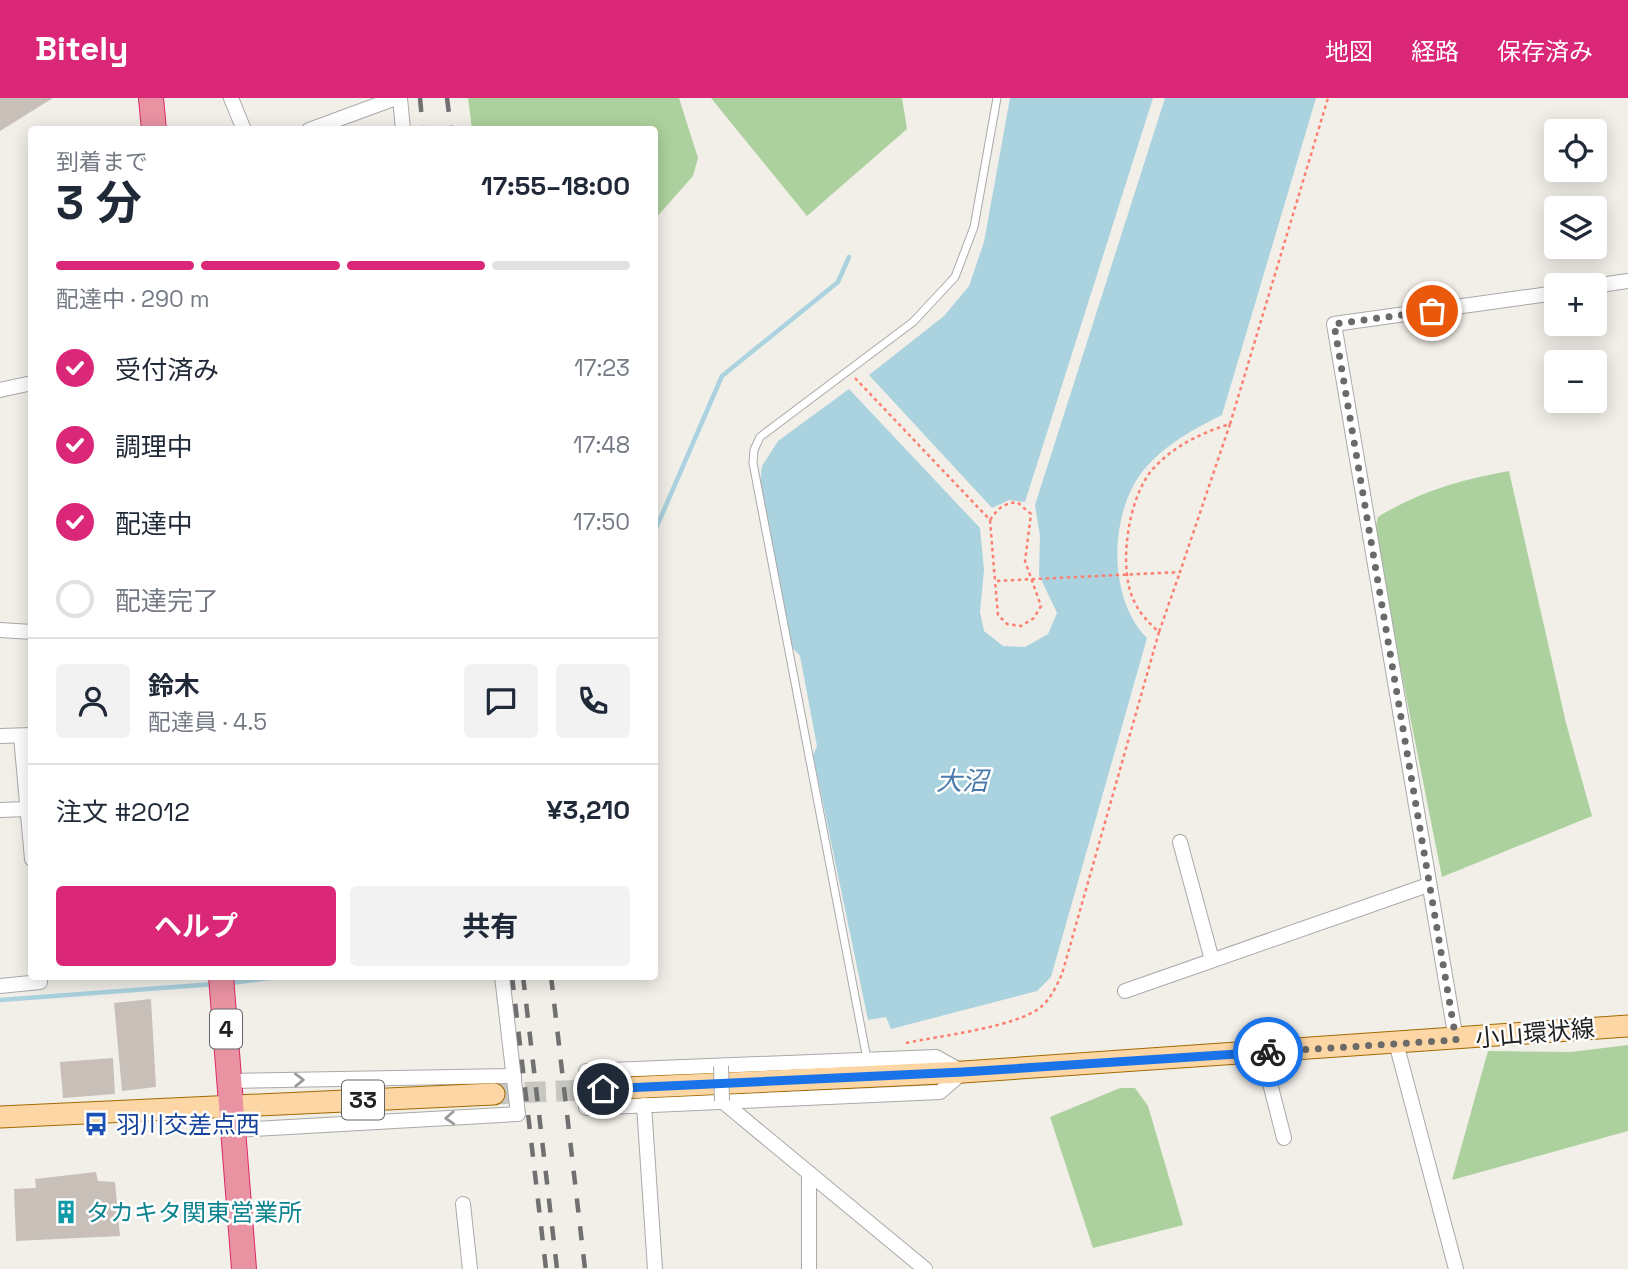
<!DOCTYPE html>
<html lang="ja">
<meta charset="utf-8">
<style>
body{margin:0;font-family:"Space Grotesk","Noto Sans JP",sans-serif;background:#f2f2f3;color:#1f2937;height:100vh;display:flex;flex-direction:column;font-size:26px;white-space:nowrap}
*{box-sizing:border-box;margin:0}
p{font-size:23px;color:#747a83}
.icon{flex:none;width:38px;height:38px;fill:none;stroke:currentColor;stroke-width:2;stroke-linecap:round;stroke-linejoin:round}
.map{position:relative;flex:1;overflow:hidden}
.drawer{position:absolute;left:28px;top:28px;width:630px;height:854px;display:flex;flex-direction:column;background:#fff;border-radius:7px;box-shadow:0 4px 18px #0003}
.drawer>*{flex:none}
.fabs{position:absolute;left:1544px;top:21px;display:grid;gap:14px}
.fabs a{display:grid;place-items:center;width:63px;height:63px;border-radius:7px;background:#fff;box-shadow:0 4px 18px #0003;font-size:35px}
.pin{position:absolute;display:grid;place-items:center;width:60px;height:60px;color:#fff;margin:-30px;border:4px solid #fff;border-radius:50%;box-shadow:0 2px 7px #0007}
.courier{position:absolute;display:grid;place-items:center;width:70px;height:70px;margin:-35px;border:5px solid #1a73e8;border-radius:50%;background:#fff;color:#222;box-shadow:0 2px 9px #0007}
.headline em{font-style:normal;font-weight:700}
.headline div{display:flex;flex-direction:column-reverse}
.headline{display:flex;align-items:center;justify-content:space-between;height:119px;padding:0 28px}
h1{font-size:46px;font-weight:700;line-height:52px}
.bar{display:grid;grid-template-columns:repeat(4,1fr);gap:10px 7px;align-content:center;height:84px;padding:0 28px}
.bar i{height:9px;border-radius:5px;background:#e0e1e3}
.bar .active{background:#db2777}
.bar p{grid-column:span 4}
.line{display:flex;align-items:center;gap:18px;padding:0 28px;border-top:2px solid #e0e1e3}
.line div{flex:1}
.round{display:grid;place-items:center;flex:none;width:74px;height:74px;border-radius:7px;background:#f2f2f3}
ol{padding:0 28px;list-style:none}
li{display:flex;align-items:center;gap:21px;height:77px}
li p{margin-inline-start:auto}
li .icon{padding:7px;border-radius:50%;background:#db2777;color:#fff;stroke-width:4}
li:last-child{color:#747a83}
li i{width:38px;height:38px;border:4px solid #e0e1e3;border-radius:50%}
.cta{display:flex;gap:14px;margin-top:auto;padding:14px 28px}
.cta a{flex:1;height:80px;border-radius:7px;background:#db2777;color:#fff;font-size:28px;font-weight:700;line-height:80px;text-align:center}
.cta a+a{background:#f2f2f3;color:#1f2937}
header{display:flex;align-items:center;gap:42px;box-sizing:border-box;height:98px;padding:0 35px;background:#db2777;color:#fff}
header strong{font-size:33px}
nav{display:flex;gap:38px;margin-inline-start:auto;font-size:24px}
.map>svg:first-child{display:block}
.forest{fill:#add19e}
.water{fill:#aad3df}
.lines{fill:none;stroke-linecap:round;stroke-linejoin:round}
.stream{stroke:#aad3df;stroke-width:4.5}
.building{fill:#c7bfb8}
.primary-tunnel{stroke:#c8c6c1;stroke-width:21;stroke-dasharray:21 10;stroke-linecap:butt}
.lane-casing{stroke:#a9a9a9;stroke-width:9}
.street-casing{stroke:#a9a9a9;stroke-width:16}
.primary-casing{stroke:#a06b00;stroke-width:23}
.highway-casing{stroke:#dc2a67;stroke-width:26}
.path{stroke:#fa8072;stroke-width:2.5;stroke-dasharray:3.5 3.5;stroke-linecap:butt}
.lane{stroke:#fff;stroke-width:7}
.street{stroke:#fff;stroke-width:14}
.primary{stroke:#fcd6a4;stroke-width:21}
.highway{stroke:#e892a2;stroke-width:24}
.rail{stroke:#707070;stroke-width:4.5;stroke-dasharray:14 14;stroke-linecap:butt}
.street-bridge-casing{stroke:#a9a9a9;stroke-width:16;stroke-linecap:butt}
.street-bridge{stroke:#fff;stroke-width:14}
.oneway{stroke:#9c9c9c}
.done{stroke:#6b6a68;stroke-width:7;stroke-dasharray:0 12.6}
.route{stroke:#1a73e8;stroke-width:9}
.labels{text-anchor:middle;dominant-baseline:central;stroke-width:5;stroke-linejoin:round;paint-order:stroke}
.shield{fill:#fff;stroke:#646464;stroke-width:2}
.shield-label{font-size:23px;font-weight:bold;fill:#222}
.street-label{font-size:24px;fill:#222;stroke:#fff}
.transit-label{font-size:24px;fill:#164399;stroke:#fff;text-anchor:start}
.culture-label{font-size:24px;fill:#0d838f;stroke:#fff;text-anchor:start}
.water-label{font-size:26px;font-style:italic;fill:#4a7aab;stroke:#fff}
</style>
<header>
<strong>Bitely</strong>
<nav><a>地図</a><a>経路</a><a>保存済み</a></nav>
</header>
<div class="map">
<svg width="1628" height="1171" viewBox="0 0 1628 1171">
<rect width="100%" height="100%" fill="#f2efe9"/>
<g class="forest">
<polygon points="468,0 679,0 698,60 693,78 655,121 654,32 472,31"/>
<polygon points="711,0 902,0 907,31 807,118"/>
<path d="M1509 373 1566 625 1592 718 1442 779 1379 462 1376 427 1378 419C1418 394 1463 381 1509 373Z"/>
<polygon points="1628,947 1628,1033 1452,1082 1488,953 1571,954"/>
<polygon points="1120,990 1135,990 1148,1008 1183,1127 1093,1150 1050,1019"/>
</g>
<g class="water">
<polygon points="1010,0 1153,0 1025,404 1009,402 992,410 869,277 944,218 969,188 984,144"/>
<path d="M1165 0H1316L1222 317C1194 331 1169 344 1147 368 1109 410 1106 499 1147 540L1051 879 1037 893 891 931 886 919 868 922 813 657 817 648 800 558 791 548 759 393 762 368 778 343 849 291 980 430 984 472 980 514 984 533 1003 548 1025 549 1048 536 1057 515 1039 477 1040 438 1035 407Z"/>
</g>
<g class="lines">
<g class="stream">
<polyline points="654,435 722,278 838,184 849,159"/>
<polyline points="231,885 285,878"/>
<polyline points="0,902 215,886"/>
</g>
</g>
<g class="building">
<polygon points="0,0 53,0 0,33"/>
<polygon points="151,901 156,989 122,993 114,905"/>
<polygon points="113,960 115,996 63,1000 60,964"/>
<polygon points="96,1074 98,1083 115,1084 120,1138 16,1143 14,1091 36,1090 35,1081"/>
</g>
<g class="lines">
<polyline class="primary-tunnel" points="494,996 603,991"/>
<g class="lane-casing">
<polyline id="lane" points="867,961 753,365 754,352 760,339 913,224 955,179 974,129 997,0"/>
</g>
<g class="street-casing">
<g id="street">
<polyline points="231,0 244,32"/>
<polyline points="400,0 403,32"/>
<polyline points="309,32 396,0"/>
<polyline points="1594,188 1628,183"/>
<polyline points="0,292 32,285"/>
<polyline points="0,532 32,534"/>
<polyline points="0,638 32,637"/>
<polyline points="21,638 32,761"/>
<polyline points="0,712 28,711"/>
<polyline points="1180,744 1212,862"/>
<polyline points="0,888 40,884 40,878"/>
<polyline points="1125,893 1428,787"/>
<polyline points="1456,942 1334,226 1556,195"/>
<polyline points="1396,945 1456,1171"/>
<polyline points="1262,954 1284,1040"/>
<polygon points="936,959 963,974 940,994 586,1010 586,973"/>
<polyline points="231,983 514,978"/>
<polyline points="722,1003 925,1171"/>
<polyline points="644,1007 655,1171"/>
<polyline points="235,1032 518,1016 502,878"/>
<polyline points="809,1075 809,1171"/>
<polyline points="463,1106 470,1171"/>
</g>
</g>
<g class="primary-casing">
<g id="primary">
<polyline points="603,991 963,974 1628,928"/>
<polyline points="0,1019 494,996"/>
</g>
</g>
<g class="highway-casing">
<g id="highway">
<polyline points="151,0 154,32"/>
<polyline points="221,878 244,1171"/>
</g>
</g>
<g class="path">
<path d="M855 280 990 422 995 483C1056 480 1118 477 1180 474L1230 326C1201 335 1173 348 1152 372 1128 400 1117 472 1135 505 1141 517 1149 525 1159 534L1180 474"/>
<polyline points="1230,326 1328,0"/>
<path d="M990 422C998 410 1003 406 1017 404L1031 416 1025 463 1041 508 1034 520 1021 528 1007 526 998 517 995 483"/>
<path d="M906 945C938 938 1019 929 1042 908 1051 900 1057 887 1062 876L1159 534"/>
</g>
<use href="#lane" class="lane"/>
<use href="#street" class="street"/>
<use href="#primary" class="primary"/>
<use href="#highway" class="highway"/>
<g class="rail">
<polyline points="420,0 423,32"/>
<polyline points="447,0 451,32"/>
<polyline points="512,878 546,1171"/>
<polyline points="523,878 557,1171"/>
<polyline points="551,878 585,1171"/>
</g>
<g class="street-bridge-casing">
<polyline id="street-bridge" points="721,968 722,1003"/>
</g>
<use href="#street-bridge" class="street-bridge"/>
</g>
<defs><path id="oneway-chevron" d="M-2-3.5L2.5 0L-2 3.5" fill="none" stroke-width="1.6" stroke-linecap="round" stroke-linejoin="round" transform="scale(1.75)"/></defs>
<g class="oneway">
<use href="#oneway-chevron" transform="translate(299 982) rotate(-1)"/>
<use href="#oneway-chevron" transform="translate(450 1020) rotate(177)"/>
</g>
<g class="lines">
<polyline class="done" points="1268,954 1456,942 1334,226 1432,213"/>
<polyline class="route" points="603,991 963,974 1268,954"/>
</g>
<defs>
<g id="bus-bare" transform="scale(1.89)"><path d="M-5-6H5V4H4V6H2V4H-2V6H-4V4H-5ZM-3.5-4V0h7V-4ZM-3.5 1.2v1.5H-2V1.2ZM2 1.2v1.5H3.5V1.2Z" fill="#1a4fb4" stroke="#fff" stroke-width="2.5" paint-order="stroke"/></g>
<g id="building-bare" transform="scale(1.89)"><path d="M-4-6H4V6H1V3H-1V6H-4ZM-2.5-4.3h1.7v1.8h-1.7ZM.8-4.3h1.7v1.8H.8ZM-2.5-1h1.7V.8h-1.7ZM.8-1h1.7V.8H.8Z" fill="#0f9aa8" stroke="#fff" stroke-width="2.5" paint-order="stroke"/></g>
</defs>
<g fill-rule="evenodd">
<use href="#bus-bare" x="96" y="1026"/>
<use href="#building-bare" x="66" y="1114"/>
</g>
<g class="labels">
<g class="shield">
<rect x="210" y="911.5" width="32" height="39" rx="5"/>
<rect x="342" y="982.5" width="42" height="39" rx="5"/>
</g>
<g class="shield-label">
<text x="226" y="931">4</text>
<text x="363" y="1002">33</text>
</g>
<g class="street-label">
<text transform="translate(1535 935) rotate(-5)">小山環状線</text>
</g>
<g class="transit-label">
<text x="116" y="1026">羽川交差点西</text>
</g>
<g class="culture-label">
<text x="86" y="1114">タカキタ関東営業所</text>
</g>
<g class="water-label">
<text x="962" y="683">大沼</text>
</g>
</g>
</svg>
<div class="fabs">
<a><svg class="icon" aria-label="locate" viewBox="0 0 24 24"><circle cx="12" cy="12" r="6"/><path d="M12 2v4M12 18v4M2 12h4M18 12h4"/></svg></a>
<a><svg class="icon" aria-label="layers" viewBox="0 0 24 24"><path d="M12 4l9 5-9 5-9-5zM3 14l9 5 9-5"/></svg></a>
<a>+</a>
<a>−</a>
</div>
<div class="pin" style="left:1432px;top:213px;background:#ea580c"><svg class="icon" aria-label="bag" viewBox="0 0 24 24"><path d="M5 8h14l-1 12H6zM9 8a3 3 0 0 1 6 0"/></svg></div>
<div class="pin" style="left:603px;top:991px;background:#1f2937"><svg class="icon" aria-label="home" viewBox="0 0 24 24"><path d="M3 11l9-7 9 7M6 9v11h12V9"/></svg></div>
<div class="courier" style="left:1268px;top:954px"><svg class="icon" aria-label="bike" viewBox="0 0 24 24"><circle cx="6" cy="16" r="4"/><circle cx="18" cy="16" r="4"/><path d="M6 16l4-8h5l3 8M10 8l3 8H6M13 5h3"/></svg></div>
<section class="drawer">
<div class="headline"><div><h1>3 分</h1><p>到着まで</p></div><em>17:55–18:00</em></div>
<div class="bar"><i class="active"></i><i class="active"></i><i class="active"></i><i></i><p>配達中 · 290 m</p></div>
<ol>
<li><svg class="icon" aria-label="check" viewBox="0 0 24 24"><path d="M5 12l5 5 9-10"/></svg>受付済み<p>17:23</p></li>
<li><svg class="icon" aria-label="check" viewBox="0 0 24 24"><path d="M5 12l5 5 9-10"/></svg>調理中<p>17:48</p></li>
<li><svg class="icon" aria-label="check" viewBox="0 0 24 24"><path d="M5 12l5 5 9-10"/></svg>配達中<p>17:50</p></li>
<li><i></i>配達完了</li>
</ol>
<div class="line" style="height:126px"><a class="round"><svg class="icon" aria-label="person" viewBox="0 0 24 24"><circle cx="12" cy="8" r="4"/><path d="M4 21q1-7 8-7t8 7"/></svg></a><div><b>鈴木</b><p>配達員 · 4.5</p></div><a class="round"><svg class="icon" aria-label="chat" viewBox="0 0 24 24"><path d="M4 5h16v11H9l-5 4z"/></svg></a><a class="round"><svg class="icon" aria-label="phone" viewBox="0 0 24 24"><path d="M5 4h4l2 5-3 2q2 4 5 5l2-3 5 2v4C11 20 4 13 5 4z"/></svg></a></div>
<div class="line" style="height:91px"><div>注文 #2012</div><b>¥3,210</b></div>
<div class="cta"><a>ヘルプ</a><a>共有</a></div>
</section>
</div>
